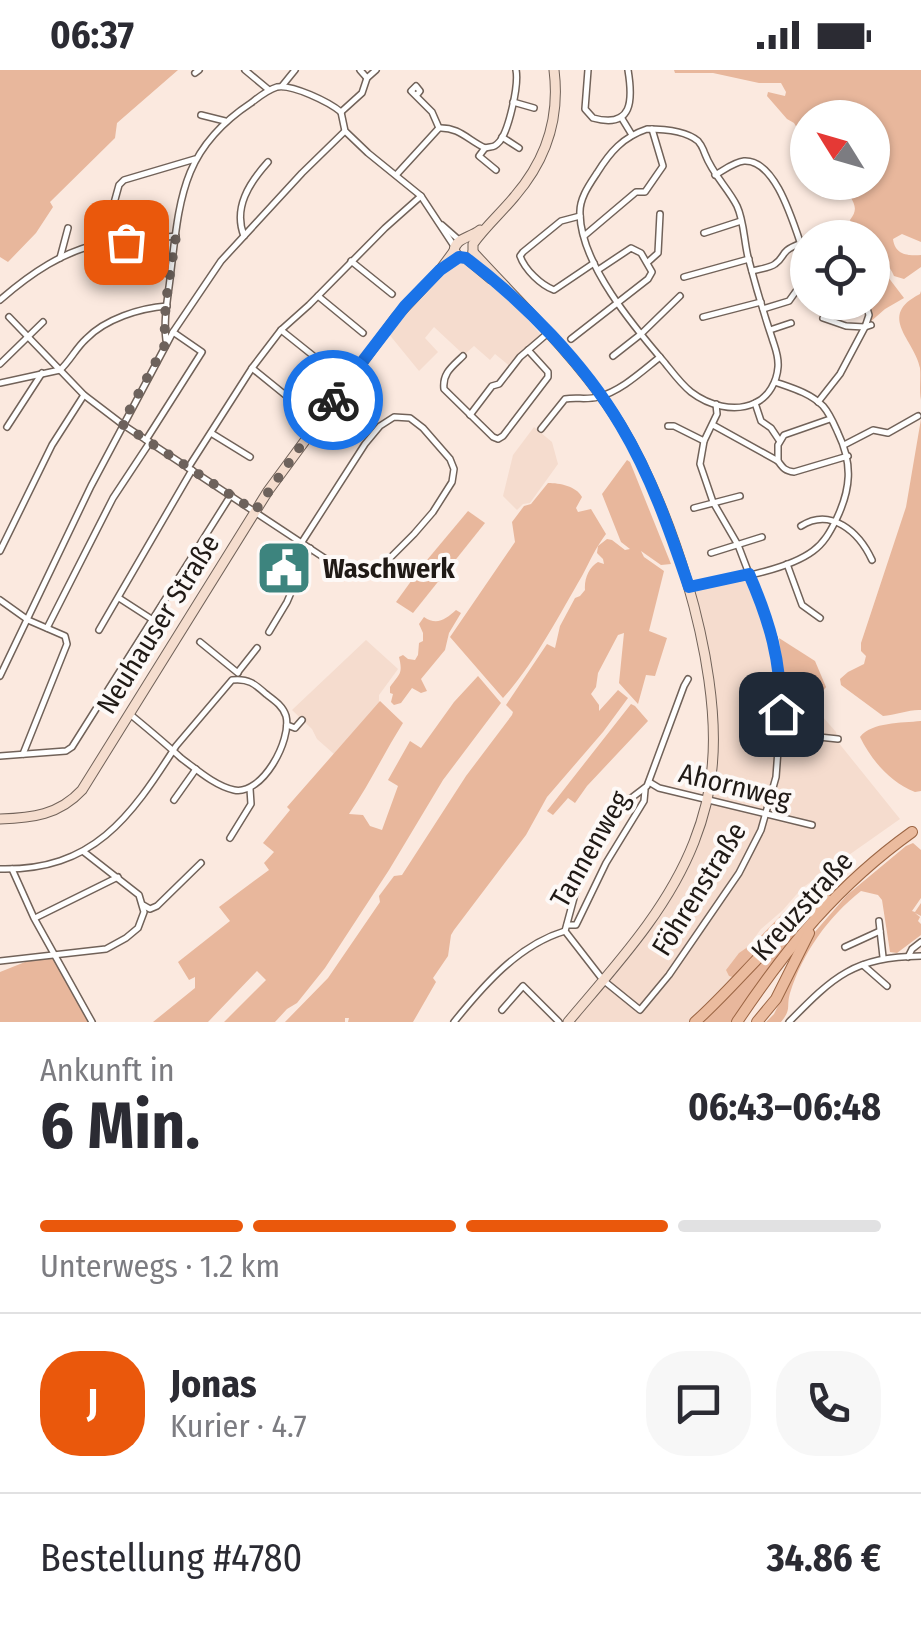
<!DOCTYPE html>
<html lang="de">
<meta charset="utf-8">
<style>
body{margin:0;font-family:"Fira Sans Condensed",sans-serif;background:#f7f7f7;color:#2b2b33;height:100vh;display:flex;flex-direction:column;font-size:38px;white-space:nowrap}
*{box-sizing:border-box;margin:0}
p{font-size:32px;color:#7c7c81}
.icon{flex:none;width:55px;height:55px;fill:none;stroke:currentColor;stroke-width:2;stroke-linecap:round;stroke-linejoin:round}
.map{position:relative;height:952px;overflow:hidden}
.details{display:flex;flex-direction:column;background:#fff;flex:1}
.details>*{flex:none}
.needle{width:65px;rotate:307deg}
.tools{position:absolute;left:790px;top:30px;display:grid;gap:20px}
.tools a{display:grid;place-items:center;width:100px;height:100px;border-radius:50%;background:#fff;box-shadow:0 2px 8px #0004;font-size:50px}
.pin{position:absolute;display:grid;place-items:center;width:85px;height:85px;color:#fff;margin:-42px;border-radius:20px;box-shadow:0 5px 15px #0006}
.courier{position:absolute;display:grid;place-items:center;width:100px;height:100px;margin:-50px;border:8px solid #1a73e8;border-radius:50%;background:#fff;color:#222;box-shadow:0 2px 12px #0007}
.summary em{font-style:normal;font-weight:700}
.summary div{display:flex;flex-direction:column-reverse}
.summary{display:flex;align-items:center;justify-content:space-between;height:170px;padding:0 40px}
h1{font-size:65px;font-weight:700;line-height:75px}
.bar{display:grid;grid-template-columns:repeat(4,1fr);gap:15px 10px;align-content:center;height:120px;padding:0 40px}
.bar i{height:12px;border-radius:8px;background:#e1e1e2}
.bar .active{background:#ea580c}
.bar p{grid-column:span 4}
.line{display:flex;align-items:center;gap:25px;padding:0 40px;border-top:2px solid #e1e1e2}
.line div{flex:1}
.round{display:grid;place-items:center;flex:none;width:105px;height:105px;border-radius:40px;background:#f7f7f7}
.status{display:flex;justify-content:space-between;align-items:center;height:70px;padding:0 50px;background:#fff;direction:ltr}
.status svg{height:28px;fill:currentColor}
.map>svg:first-child{display:block}
.built{fill:#f5dcce}
.green{fill:#e8b79c}
.lines{fill:none;stroke-linecap:round;stroke-linejoin:round}
.street-casing{stroke:#716259;stroke-width:8}
.secondary-casing{stroke:#716259;stroke-width:11}
.primary-casing{stroke:#9b6544;stroke-width:12}
.street{stroke:#fff;stroke-width:5}
.secondary{stroke:#f5ddce;stroke-width:9}
.primary{stroke:#ebbb9e;stroke-width:10}
.done{stroke:#6d625c;stroke-width:10;stroke-dasharray:0 18}
.route{stroke:#1a73e8;stroke-width:12}
.labels{text-anchor:middle;dominant-baseline:central;stroke-width:8;stroke-linejoin:round;paint-order:stroke}
.poi-label{font-size:28px;font-weight:bold;fill:#201a16;stroke:#fdf9f7;text-anchor:start}
.street-label{font-size:28px;fill:#201a16;stroke:#fdf9f7}
</style>
<div class="status"><b>06:37</b><svg viewBox="0 0 49 12"><path d="M0 12V9h3v3zM5 12V6h3v6zM10 12V3h3v9zM15 12V0h3v12zM26 1h20v11H26zM47 4h2v5h-2z"/></svg></div>
<div class="map">
<svg width="921" height="952" viewBox="0 0 921 952">
<rect width="100%" height="100%" fill="#fbe9df"/>
<g class="built">
<polygon points="466,191 516,236 541,265 512,298 495,284 490,290 474,276 464,285 434,257 425,268 438,282 419,301 388,263 420,226 455,192"/>
<polygon points="534,357 552,372 558,394 530,433 523,434 517,440 503,426 513,385"/>
<polygon points="743,508 752,515 771,569 780,604 785,639 815,638 836,662 838,672 900,749 802,818 783,840 761,859 747,878 733,910 690,952 571,952 671,821 706,738 714,643 694,533 697,520"/>
<polygon points="366,570 398,599 379,625 379,633 334,684 317,669 312,659 292,640"/>
</g>
<g class="green">
<polygon points="0,0 178,0 117,53 115,68 50,132 53,137 36,163 8,192 0,187"/>
<path d="M674 0H921V172L902 164 893 169C895 185 908 186 921 185V197L904 209 894 206C890 197 883 186 873 183L872 168 855 166 850 150C857 141 856 136 850 126L838 123 833 113 872 112V48H808L807 81 796 72 797 58 794 53 787 49 767 26 768 22 785 26 786 22 781 13H759L713 3H675Z"/>
<polygon points="875,190 904,228 885,239 869,253 871,239 867,233 872,232 873,191"/>
<path d="M921 221V330C919 320 921 308 920 298 915 270 876 246 920 224Z"/>
<path d="M921 349V640C911 639 895 645 883 646L841 615 840 609 848 602 864 594 866 586 861 581V573L906 437Z"/>
<path d="M627 390 630 392 671 494 661 495 641 481 644 487 664 501 649 561 667 568 655 606 646 605 638 634 619 613 624 563 618 565 598 603 596 617 591 624 599 635V641L618 620 628 628 603 662 547 727 526 765 454 860 451 865 448 886 433 908 436 912 413 952H348L349 948H345V952H285L328 908 380 832 379 826 394 806 402 805 466 706 512 645 513 642 506 635 547 574 555 578 560 556 575 528 580 526 585 520C584 509 589 497 598 492L604 494 603 489 597 483 598 476 607 469 612 470 625 480 630 479 621 472 602 424Z"/>
<path d="M548 413C560 413 576 416 582 427L576 438 578 442 591 439 606 464C596 477 590 491 582 506 560 544 532 597 503 628L450 567 515 472 512 452 524 436 531 434Z"/>
<polygon points="468,441 485,453 413,543 396,532 422,496"/>
<path d="M456 540 461 543 449 563 445 580 421 609 427 621 421 623 412 618 401 633 394 635 391 632 393 624 390 623V617C400 603 403 604 399 587L403 585 408 589 415 590 418 585 419 573 423 571V563L419 554 424 547C437 556 446 549 456 540Z"/>
<polygon points="779,568 815,591 826,617 814,634 786,636"/>
<path d="M478 606 501 633 443 710 389 800 325 898 297 933 287 939 275 952H224L266 910 257 901 208 952H153L195 918V907L189 910 178 892 230 851 219 837 269 800 264 793 274 782 263 773 290 740 287 737 380 631 403 653C384 683 369 715 349 744L363 745 370 756 382 760 398 716 388 710 410 671 421 678 454 632Z"/>
<polygon points="631,634 635,636 648,651 587,716 575,733 568,728 553,745 547,741"/>
<path d="M921 651V721L915 722C890 712 872 691 860 667 872 652 901 653 921 651Z"/>
<path d="M913 773 921 780V828L912 841 915 842 921 833V846L915 843 920 847 918 851 921 854V865L897 883 890 882 882 830 878 825 861 821C828 847 803 882 790 923 786 937 792 939 781 952H766L774 944 814 863 847 825 906 776Z"/>
<polygon points="839,801 843,803 835,816 825,822 753,886 736,908 729,906 726,900 739,883 755,872 800,826"/>
<polygon points="814,843 778,886 731,952 699,952 781,868"/>
<polygon points="54,886 91,952 0,952 0,902 35,888"/>
</g>
<g class="lines">
<g class="street-casing">
<g id="street">
<polyline points="245,0 269,20"/>
<polyline points="360,0 367,8"/>
<path d="M588 0 585 39 593 48C633 59 633 30 628 0"/>
<polyline points="195,3 199,0"/>
<polyline points="282,16 295,0"/>
<polyline points="416,26 411,21 416,16 420,21 416,26 432,42 439,58"/>
<polyline points="513,32 534,38"/>
<polyline points="341,42 345,61 368,83 421,126 454,176"/>
<polyline points="341,42 362,23 367,8 376,0"/>
<polyline points="201,45 225,51"/>
<polyline points="621,47 632,65"/>
<path d="M647 59C663 59 685 60 698 71 703 77 702 77 705 84 713 105 728 118 737 136 744 151 744 171 748 187 755 214 763 241 772 268 775 278 779 286 778 297 777 311 769 327 755 333 734 343 708 335 691 322 681 314 673 303 665 293 634 257 581 194 580 144 579 129 589 115 597 103 610 82 623 67 647 59Z"/>
<polyline points="502,67 519,78"/>
<polyline points="485,78 479,86 496,100"/>
<path d="M397 104 439 58C459 57 468 70 485 78 493 76 494 78 500 71 509 59 519 15 516 0"/>
<path d="M715 105C724 100 734 92 744 91 780 89 797 169 808 194"/>
<path d="M580 146 561 151 523 182 520 186C525 200 541 215 554 220L594 193"/>
<polyline points="442,155 459,170"/>
<polyline points="704,163 741,151"/>
<path d="M244 166C233 138 249 113 268 92"/>
<polyline points="584,166 636,122 645,122 663,96 652,59"/>
<polyline points="103,173 119,115 124,110 195,89"/>
<polyline points="60,188 68,158"/>
<polyline points="351,191 392,224"/>
<polyline points="648,192 658,183 660,144"/>
<polyline points="108,194 120,180 122,173"/>
<path d="M752 201C759 199 770 198 775 194 787 185 779 182 799 174"/>
<polyline points="684,207 749,189"/>
<polyline points="318,226 363,263"/>
<path d="M0 230C30 204 64 180 104 173 128 170 152 169 176 166"/>
<polyline points="763,239 789,231 799,217"/>
<path d="M9 247 84 325 122 354 335 495C348 503 359 509 375 503L414 464 433 442 452 412 454 399 450 389 423 358 410 348 394 347 380 356 365 374 302 472"/>
<polyline points="703,247 761,232"/>
<polyline points="823,248 846,256 865,257 869,245 865,232"/>
<polyline points="281,260 331,300"/>
<polyline points="770,260 791,253"/>
<polyline points="571,269 648,209 652,202 641,183 631,178 598,200"/>
<path d="M166 270C163 247 169 223 171 200 180 126 183 78 251 33 259 27 267 20 277 17 292 14 329 32 341 42"/>
<path d="M463 286C453 296 442 303 444 319L493 367 498 369 503 366 548 307V302L528 280"/>
<polyline points="613,286 641,264 680,226"/>
<polyline points="0,294 43,252"/>
<polyline points="252,298 305,341"/>
<path d="M60 300C70 291 76 278 86 269 105 249 140 238 167 236"/>
<polyline points="0,313 60,300"/>
<polyline points="818,332 840,304 865,257 871,255"/>
<polyline points="755,333 761,351 771,358 779,370"/>
<polyline points="470,345 492,316 499,314 520,287 548,263"/>
<path d="M713 355 778 391C783 398 785 401 794 402L848 386"/>
<polyline points="668,356 674,356 704,371"/>
<polyline points="7,357 42,303"/>
<path d="M541 359 565 329C576 327 587 330 598 327 621 321 641 302 660 287"/>
<polyline points="211,363 250,387"/>
<polyline points="146,370 202,282 173,262"/>
<polyline points="844,375 873,360 888,363 918,346"/>
<polyline points="778,391 778,375 784,365 830,349"/>
<polyline points="188,398 252,298 281,260 309,235 385,158 421,126"/>
<polyline points="694,438 740,426"/>
<path d="M801 456C831 437 859 462 872 490"/>
<polyline points="0,481 52,375 84,325"/>
<polyline points="711,483 762,467"/>
<polyline points="787,494 802,535 820,548"/>
<path d="M689 517C724 510 785 502 813 481 824 473 830 462 836 450 851 419 853 394 838 363 834 354 830 344 823 336 810 323 792 318 775 312"/>
<polyline points="119,528 153,550"/>
<polyline points="0,530 28,550 65,566 67,574 23,684"/>
<polyline points="47,558 113,428 150,372"/>
<polyline points="99,560 192,400"/>
<polyline points="269,562 287,532 310,478"/>
<polyline points="200,572 238,603"/>
<polyline points="238,602 257,578"/>
<polyline points="0,606 91,416 173,262 221,191 302,103 345,61"/>
<polyline points="688,609 684,616 647,716 630,729 620,740 601,769 578,813 565,861 603,910 640,940 669,905 739,803 761,760 776,707 781,639 774,569 738,475 713,432 700,394 704,371 717,344 716,334"/>
<polyline points="781,639 814,636"/>
<polyline points="287,655 295,658 302,650"/>
<polyline points="781,663 838,669"/>
<polyline points="0,686 66,681 72,677 231,425"/>
<polyline points="649,712 659,718 812,755"/>
<polyline points="174,730 196,699"/>
<polyline points="230,768 251,734 250,719"/>
<path d="M0 799C93 801 130 748 176 676L232 610C248 608 255 614 266 624 274 630 283 636 286 646 292 670 262 726 234 720 215 716 196 699 181 688 165 673 148 659 131 645"/>
<polyline points="12,799 34,848 92,952"/>
<polyline points="143,835 150,839 157,836 201,793"/>
<polyline points="35,848 118,807"/>
<polyline points="879,851 883,887"/>
<polyline points="567,855 576,855 578,851 606,793 644,731 645,720"/>
<polyline points="845,877 880,861"/>
<polyline points="908,887 912,879 921,872"/>
<polyline points="0,891 106,879 126,868 138,858 144,842 139,825 84,782"/>
<polyline points="863,895 887,916"/>
<polyline points="502,940 523,916 559,952"/>
<path d="M454 952C483 916 518 875 565 861"/>
<path d="M789 952C834 906 854 887 921 886"/>
</g>
</g>
<g class="secondary-casing">
<g id="secondary">
<path d="M480 160C470 168 455 168 454 181L459 187 466 188 491 209"/>
<path d="M473 182C519 232 570 281 609 337 668 422 723 594 712 698 710 723 703 749 694 772 667 841 615 896 568 952"/>
<path d="M473 182V174C485 157 502 142 515 126 546 90 560 47 554 0"/>
<path d="M0 749C32 748 59 745 82 720L268 421 396 247 440 200 454 181"/>
</g>
</g>
<g class="primary-casing">
<g id="primary">
<path d="M695 952C740 912 775 862 826 829"/>
<path d="M737 952C787 877 838 815 912 762"/>
<polyline points="757,952 776,929 809,863"/>
</g>
</g>
<use href="#street" class="street"/>
<use href="#secondary" class="secondary"/>
<use href="#primary" class="primary"/>
</g>
<g class="lines">
<path class="done" d="M126 172 176 166C172 195 161 245 166 273L122 354 255 441 333 330"/>
<path class="route" d="M333 330 405 236 440 200 459 187 466 188C524 232 584 293 621 356 651 406 670 461 689 517L749 504C770 552 781 591 781 644"/>
</g>
<defs>
<g id="civic-square" transform="scale(2.875)"><rect x="-9" y="-9" width="18" height="18" rx="4" fill="#3d847e" stroke="#fdf9f7"/><path d="M-.6-6.5H3V-4.5H.6V-3L4-1V1h2V6H-6V1h2V-1L-.6-3ZM-1.2 2.5V6h2.4V2.5Z" fill="#fff"/></g>
</defs>
<g fill-rule="evenodd">
<use href="#civic-square" x="284" y="498"/>
</g>
<g class="labels">
<g class="poi-label">
<text x="323" y="498">Waschwerk</text>
</g>
<g class="street-label">
<text transform="translate(158 554) rotate(-58)">Neuhauser Straße</text>
<text transform="translate(735 716) rotate(14)">Ahornweg</text>
<text transform="translate(590 779) rotate(-60)">Tannenweg</text>
<text transform="translate(699 819) rotate(-58)">Föhrenstraße</text>
<text transform="translate(802 836) rotate(-48)">Kreuzstraße</text>
</g>
</g>
</svg>
<div class="tools">
<a><svg class="needle" viewBox="-14 -14 28 28"><path d="M0-13l5 13h-10z" fill="#e53935"/><path d="M0 13l5-13h-10z" fill="#7c7c81"/></svg></a>
<a><svg class="icon" aria-label="locate" viewBox="0 0 24 24"><circle cx="12" cy="12" r="6"/><path d="M12 2v4M12 18v4M2 12h4M18 12h4"/></svg></a>
</div>
<div class="pin" style="left:126px;top:172px;background:#ea580c"><svg class="icon" aria-label="bag" viewBox="0 0 24 24"><path d="M5 8h14l-1 12H6zM9 8a3 3 0 0 1 6 0"/></svg></div>
<div class="pin" style="left:781px;top:644px;background:#1f2937"><svg class="icon" aria-label="home" viewBox="0 0 24 24"><path d="M3 11l9-7 9 7M6 9v11h12V9"/></svg></div>
<div class="courier" style="left:333px;top:330px"><svg class="icon" aria-label="bike" viewBox="0 0 24 24"><circle cx="6" cy="16" r="4"/><circle cx="18" cy="16" r="4"/><path d="M6 16l4-8h5l3 8M10 8l3 8H6M13 5h3"/></svg></div>
</div>
<section class="details">
<div class="summary"><div><h1>6 Min.</h1><p>Ankunft in</p></div><em>06:43–06:48</em></div>
<div class="bar"><i class="active"></i><i class="active"></i><i class="active"></i><i></i><p>Unterwegs · 1.2 km</p></div>
<div class="line" style="height:180px"><b class="round" style="background:#ea580c;color:#fff">J</b><div><b>Jonas</b><p>Kurier · 4.7</p></div><a class="round"><svg class="icon" aria-label="chat" viewBox="0 0 24 24"><path d="M4 5h16v11H9l-5 4z"/></svg></a><a class="round"><svg class="icon" aria-label="phone" viewBox="0 0 24 24"><path d="M5 4h4l2 5-3 2q2 4 5 5l2-3 5 2v4C11 20 4 13 5 4z"/></svg></a></div>
<div class="line" style="height:130px"><div>Bestellung #4780</div><b>34.86 €</b></div>
</section>
